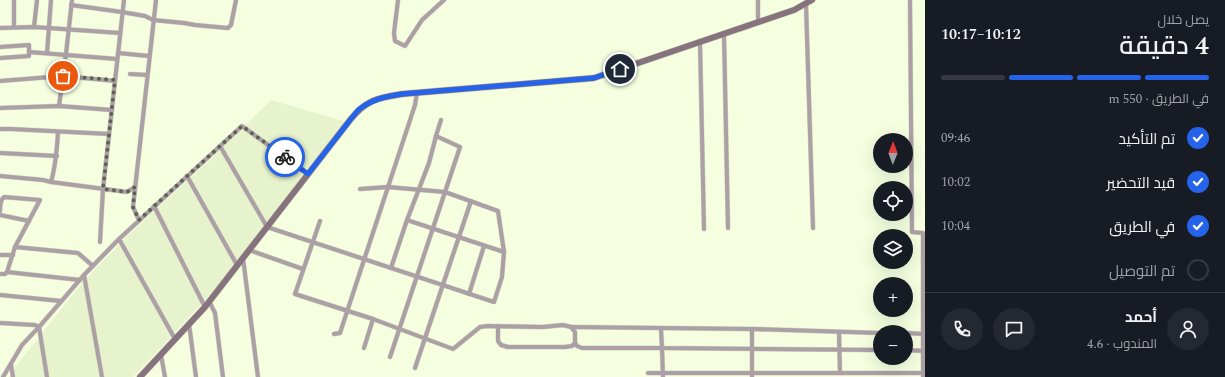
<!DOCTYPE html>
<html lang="ar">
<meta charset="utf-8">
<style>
body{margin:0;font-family:Spectral,Cairo,serif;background:#242831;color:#f1f3f6;direction:rtl;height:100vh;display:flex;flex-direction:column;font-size:15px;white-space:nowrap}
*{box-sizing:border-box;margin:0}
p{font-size:13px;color:#9ea1a6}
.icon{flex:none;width:22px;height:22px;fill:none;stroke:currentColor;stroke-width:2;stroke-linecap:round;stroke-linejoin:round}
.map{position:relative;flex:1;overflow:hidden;direction:ltr}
.drawer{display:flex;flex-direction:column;background:#171b24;width:300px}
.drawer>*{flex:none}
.needle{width:26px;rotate:1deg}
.tools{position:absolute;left:873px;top:133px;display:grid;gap:8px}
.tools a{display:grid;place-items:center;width:40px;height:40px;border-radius:50%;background:#171b24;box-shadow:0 4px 16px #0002;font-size:20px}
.pin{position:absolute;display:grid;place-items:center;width:34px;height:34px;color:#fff;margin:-17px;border:2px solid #fff;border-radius:50%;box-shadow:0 1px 4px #0007}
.courier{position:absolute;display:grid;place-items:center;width:40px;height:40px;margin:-20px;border:3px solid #2563eb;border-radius:50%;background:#fff;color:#222;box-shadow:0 1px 5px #0007}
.headline em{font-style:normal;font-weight:600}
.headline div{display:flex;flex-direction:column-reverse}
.headline{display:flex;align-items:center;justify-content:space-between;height:68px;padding:0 16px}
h1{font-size:26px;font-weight:600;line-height:30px}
.bar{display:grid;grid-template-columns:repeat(4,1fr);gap:6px 4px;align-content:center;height:48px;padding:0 16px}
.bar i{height:5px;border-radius:3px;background:#363941}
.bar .active{background:#2563eb}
.bar p{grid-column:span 4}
.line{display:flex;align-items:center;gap:10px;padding:0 16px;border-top:1px solid #363941}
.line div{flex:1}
.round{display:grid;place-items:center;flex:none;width:42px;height:42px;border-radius:21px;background:#242831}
ol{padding:0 16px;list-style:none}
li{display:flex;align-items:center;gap:12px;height:44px}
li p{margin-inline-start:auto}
li .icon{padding:4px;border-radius:50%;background:#2563eb;color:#fff;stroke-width:4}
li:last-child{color:#9ea1a6}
li i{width:22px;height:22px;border:2px solid #363941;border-radius:50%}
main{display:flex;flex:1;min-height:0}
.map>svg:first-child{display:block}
.built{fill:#e7f3cd}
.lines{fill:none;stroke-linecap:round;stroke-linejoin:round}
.minor-casing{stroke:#d0d8bd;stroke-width:5}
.secondary-casing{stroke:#d0d8bd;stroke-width:7}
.minor{stroke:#ac9fa6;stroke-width:4}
.secondary{stroke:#86737e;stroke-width:6}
.done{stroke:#5d6252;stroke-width:4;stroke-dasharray:0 7.2}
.route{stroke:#2563eb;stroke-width:5}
</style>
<main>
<section class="drawer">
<div class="headline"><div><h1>4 دقيقة</h1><p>يصل خلال</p></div><em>10:12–10:17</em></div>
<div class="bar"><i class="active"></i><i class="active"></i><i class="active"></i><i></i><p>في الطريق · 550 m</p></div>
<ol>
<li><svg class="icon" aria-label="check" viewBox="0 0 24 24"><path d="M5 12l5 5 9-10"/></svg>تم التأكيد<p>09:46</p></li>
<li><svg class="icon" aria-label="check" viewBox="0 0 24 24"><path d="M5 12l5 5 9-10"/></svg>قيد التحضير<p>10:02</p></li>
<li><svg class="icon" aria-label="check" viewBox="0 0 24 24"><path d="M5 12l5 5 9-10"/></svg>في الطريق<p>10:04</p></li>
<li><i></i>تم التوصيل</li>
</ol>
<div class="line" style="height:72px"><a class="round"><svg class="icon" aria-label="person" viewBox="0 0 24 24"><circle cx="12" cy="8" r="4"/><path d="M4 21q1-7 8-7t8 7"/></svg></a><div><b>أحمد</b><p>المندوب · 4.6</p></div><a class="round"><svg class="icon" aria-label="chat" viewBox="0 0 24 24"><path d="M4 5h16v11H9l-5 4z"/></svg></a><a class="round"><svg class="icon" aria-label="phone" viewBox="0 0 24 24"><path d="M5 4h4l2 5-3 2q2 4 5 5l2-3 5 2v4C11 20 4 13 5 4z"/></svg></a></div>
</section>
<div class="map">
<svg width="925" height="377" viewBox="0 0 925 377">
<rect width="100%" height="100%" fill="#f5ffe0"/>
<polygon class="built" points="271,100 347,122 322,156 217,287 168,340 133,377 9,377 16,366 82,283 125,238 210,160"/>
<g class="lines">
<g class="minor-casing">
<g id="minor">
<polyline points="398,0 394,33 395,41 405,46 422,20 444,0"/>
<polyline points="910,0 912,232 923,233 923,260"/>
<polyline points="806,4 813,228"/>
<polyline points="71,5 122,12 145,16 153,20 184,23 195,25 228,28 231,25 236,0"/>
<polyline points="758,23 758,0"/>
<polyline points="14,27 14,0"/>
<polyline points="34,27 37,0"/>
<polyline points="0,28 34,27 120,33"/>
<polyline points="724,34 728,228"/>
<polyline points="700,42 704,229"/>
<polyline points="0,47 29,45 29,56 0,58"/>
<polyline points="29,52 117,59"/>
<polyline points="47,53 51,0"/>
<polyline points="118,53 149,56"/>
<polyline points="130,74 147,75"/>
<polyline points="0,81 63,76 115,81"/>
<polyline points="59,106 66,54 72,0"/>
<polyline points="0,108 59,106 112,110"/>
<polyline points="0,129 11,129 109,134"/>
<polyline points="220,146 267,227 494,302 502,277 504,252 498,211 445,192 388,187 360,189"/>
<polyline points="0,153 57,156"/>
<polyline points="0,176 43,180 51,182 127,192 135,187"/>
<polyline points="187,176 237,265"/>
<path d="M51 182C56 165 57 149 58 132"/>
<polyline points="154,206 205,307"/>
<path d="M0 211C0 207 0 200 4 197L40 200 15 247 7 272"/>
<polyline points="0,215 29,221"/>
<polyline points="139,220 133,207 156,0"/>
<polyline points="407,220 504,252"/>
<polyline points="320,221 295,294 373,319 453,349 480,327 487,326 543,327 563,325 571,327 575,332 575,343 577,346 582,348 662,348 663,377"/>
<polyline points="119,239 175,339"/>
<polyline points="100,242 103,189 124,0"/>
<polyline points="15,247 78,253 93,266"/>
<polyline points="249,250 303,269"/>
<polyline points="0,255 13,255"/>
<polyline points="243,258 258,377"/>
<polyline points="391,268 407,220 429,163 436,136 441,120"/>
<polyline points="0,274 5,274 7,272 80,280"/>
<polyline points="84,275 102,377"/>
<polyline points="469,294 484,246"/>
<polyline points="0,295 61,301"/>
<polyline points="209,301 215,313 223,377"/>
<polyline points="0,323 35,325 39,327 47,377"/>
<polyline points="189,324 196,377"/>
<polyline points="498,326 498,341 501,345 508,347 565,347 572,346 575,343"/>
<polyline points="571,327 752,329 880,333"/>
<polyline points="661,329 662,348 880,350"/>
<polyline points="752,329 752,377"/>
<polyline points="839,332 840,373"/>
<polyline points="906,333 924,334"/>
<polyline points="334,334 340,333 415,105 417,93"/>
<polyline points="364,348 373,319"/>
<polyline points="906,350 925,351"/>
<polyline points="161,355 165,377"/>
<polyline points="390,357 460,147 436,136"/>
<polyline points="11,365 13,377"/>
<polyline points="415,368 471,201"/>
<polyline points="648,373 923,373"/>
<polyline points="3,377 22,345 39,327 84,275 119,239 242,126 308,174"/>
<polyline points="923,377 923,260 925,260"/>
</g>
</g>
<g class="secondary-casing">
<path id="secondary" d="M140 377 205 307 350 120C366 100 377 98 402 94L594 78 794 10 812 0"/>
</g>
<use href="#minor" class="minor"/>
<use href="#secondary" class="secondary"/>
</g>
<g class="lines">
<polyline class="done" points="63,76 115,80 103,189 127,192 135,187 133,207 139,220 242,126 285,157"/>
<path class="route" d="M285 157 308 174 358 110C373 99 384 97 402 94L594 78 620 69"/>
</g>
</svg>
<div class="tools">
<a><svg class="needle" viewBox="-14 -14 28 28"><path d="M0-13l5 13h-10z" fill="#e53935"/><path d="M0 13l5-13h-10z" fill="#9ea1a6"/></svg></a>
<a><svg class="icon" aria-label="locate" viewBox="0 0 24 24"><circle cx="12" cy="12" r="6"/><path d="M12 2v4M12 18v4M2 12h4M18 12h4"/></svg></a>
<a><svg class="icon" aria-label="layers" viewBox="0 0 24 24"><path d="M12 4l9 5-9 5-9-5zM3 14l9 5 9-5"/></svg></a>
<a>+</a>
<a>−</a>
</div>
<div class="pin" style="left:63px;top:76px;background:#ea580c"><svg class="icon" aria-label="bag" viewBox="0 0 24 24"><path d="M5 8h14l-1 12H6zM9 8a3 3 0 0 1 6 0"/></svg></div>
<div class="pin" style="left:620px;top:69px;background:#1f2937"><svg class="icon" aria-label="home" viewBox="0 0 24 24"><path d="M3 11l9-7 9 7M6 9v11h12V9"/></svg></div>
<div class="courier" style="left:285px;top:157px"><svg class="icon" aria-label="bike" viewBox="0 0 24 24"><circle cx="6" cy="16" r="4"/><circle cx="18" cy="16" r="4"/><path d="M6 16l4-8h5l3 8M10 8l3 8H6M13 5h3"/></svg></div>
</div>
</main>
